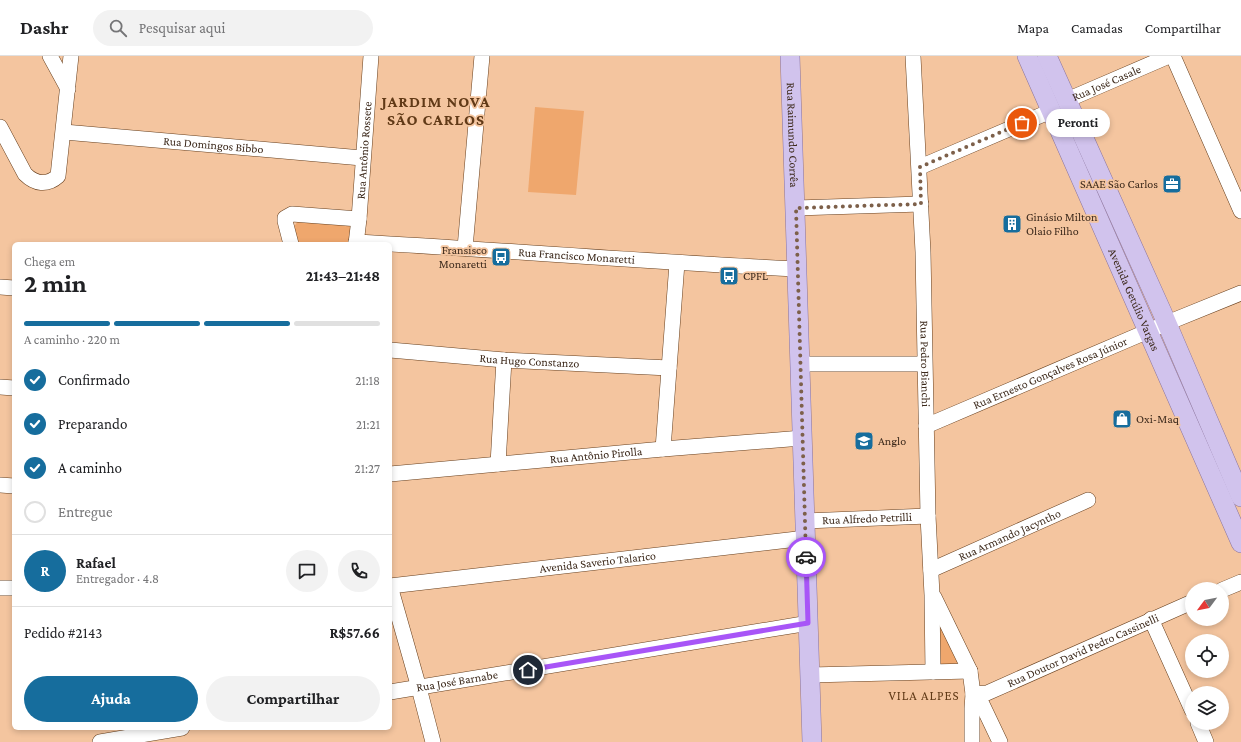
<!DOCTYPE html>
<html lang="pt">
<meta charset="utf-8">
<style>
body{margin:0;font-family:"Crimson Pro",serif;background:#f2f2f2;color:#202124;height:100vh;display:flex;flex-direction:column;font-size:15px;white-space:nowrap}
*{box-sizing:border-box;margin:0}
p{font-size:13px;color:#757577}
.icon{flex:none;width:22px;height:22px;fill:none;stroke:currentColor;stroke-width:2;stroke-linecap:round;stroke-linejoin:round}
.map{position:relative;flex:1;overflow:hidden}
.details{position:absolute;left:12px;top:186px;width:380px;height:488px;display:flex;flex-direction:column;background:#fff;border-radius:6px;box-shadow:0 2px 6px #0003}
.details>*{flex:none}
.needle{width:26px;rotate:238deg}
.fabs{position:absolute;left:1185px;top:526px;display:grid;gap:8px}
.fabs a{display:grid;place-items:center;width:44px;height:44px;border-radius:50%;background:#fff;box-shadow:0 2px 6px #0003;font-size:20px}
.pin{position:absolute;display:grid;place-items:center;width:34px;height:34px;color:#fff;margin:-17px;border:2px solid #fff;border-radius:50%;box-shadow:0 1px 4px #0007}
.courier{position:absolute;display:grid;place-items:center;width:40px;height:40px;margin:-20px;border:3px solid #a855f7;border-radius:50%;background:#fff;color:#222;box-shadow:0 1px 5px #0007}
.bubble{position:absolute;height:28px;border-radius:14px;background:#fff;box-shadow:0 2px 6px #0003;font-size:13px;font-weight:700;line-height:28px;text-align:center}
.headline em{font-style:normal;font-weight:700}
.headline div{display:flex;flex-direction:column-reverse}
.headline{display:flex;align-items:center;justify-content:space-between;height:68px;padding:0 12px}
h1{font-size:26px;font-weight:700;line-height:30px}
.bar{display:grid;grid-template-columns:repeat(4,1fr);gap:6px 4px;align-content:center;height:48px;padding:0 12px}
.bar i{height:5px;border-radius:3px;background:#e0e0e0}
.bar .active{background:#166d9d}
.bar p{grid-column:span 4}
.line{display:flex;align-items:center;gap:10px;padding:0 12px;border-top:1px solid #e0e0e0}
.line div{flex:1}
.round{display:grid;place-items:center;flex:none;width:42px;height:42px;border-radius:21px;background:#f2f2f2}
ol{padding:0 12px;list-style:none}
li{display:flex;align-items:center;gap:12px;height:44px}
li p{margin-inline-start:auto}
li .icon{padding:4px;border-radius:50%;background:#166d9d;color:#fff;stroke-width:4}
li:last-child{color:#757577}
li i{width:22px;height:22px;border:2px solid #e0e0e0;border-radius:50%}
.cta{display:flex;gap:8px;margin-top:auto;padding:8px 12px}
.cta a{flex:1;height:46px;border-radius:24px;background:#166d9d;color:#fff;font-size:16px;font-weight:700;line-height:46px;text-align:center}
.cta a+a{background:#f2f2f2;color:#202124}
header{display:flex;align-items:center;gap:24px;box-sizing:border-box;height:56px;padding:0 20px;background:#fff;border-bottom:1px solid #e0e0e0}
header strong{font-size:19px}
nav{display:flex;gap:22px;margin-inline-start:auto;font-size:14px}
.search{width:280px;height:36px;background:#f2f2f2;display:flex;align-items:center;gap:10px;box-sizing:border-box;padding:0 14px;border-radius:22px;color:#757577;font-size:15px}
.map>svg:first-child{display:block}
.green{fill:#efa76d}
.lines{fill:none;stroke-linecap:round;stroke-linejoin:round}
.minor-casing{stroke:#673f1d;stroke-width:16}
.major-casing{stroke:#8a739c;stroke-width:20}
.minor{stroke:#fff;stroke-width:15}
.major{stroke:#d1c3ed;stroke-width:19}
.done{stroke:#7d604a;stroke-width:4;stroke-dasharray:0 7.2}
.route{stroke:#a855f7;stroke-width:5}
.labels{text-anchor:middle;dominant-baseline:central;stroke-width:3.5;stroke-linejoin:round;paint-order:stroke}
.street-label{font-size:12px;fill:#3d2a1c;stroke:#f4c59f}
.poi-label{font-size:12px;fill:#3d2a1c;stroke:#f4c59f;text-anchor:start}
.neighbourhood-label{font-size:13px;letter-spacing:1px;fill:#613a17;stroke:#f4c59f}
.district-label{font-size:16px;font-weight:bold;letter-spacing:1px;fill:#613a17;stroke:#f4c59f}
</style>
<header>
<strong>Dashr</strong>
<div class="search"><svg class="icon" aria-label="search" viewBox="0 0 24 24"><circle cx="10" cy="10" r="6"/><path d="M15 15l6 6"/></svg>Pesquisar aqui</div>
<nav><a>Mapa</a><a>Camadas</a><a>Compartilhar</a></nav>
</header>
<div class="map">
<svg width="1241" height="686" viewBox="0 0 1241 686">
<rect width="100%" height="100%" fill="#f4c59f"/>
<g class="green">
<polygon points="535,51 584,55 576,139 528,136"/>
<polygon points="298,165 347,165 353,172 350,188 296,188 293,172"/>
<polygon points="940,566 959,605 958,608 940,611 938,568"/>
</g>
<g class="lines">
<g class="minor-casing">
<g id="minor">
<polyline points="50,0 68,33"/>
<path id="s1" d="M913 0 923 196 928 460 932 539 933 616"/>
<polyline points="1173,0 1241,155"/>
<path id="s2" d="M1067 44 1169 0"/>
<path d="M0 71 25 118C35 128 47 130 58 120L71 0"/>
<path id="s3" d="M64 76 362 102"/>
<polyline points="920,111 1051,55"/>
<polyline points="796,152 921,148"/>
<path id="s4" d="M356 186C503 194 650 206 797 213"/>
<polyline points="291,188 285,165 285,162 292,158 359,163"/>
<path id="s5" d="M356 188 359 163 371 0"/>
<polyline points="465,192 482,0"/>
<polyline points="0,231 14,232"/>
<path id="s6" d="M390 294 504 304 669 312"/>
<polyline points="801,308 924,308"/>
<polyline points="0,331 14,332"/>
<path id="s7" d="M926 370 1167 267 1241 237"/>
<polyline points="663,393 677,207"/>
<polyline points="498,408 504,304"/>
<path id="s8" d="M390 418 663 393 802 382"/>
<polyline points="0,429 14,430"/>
<path id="s9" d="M805 465 928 460"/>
<path id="s10" d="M931 514 1088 444"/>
<path id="s11" d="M390 530 806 482"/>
<polyline points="390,530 419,632 433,686"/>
<polyline points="0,532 14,532"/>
<polyline points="1222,534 1241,526"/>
<polyline points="934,541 970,615 973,638 980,644 1000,686"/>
<polyline points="1151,563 1192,654"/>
<polyline points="810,619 970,615"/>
<path id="s12" d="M390 636 809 567"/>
<polyline points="1198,667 1206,686"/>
<polyline points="100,686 182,672"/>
<path id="s13" d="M972 686V652L973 638 987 637 1192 546"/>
</g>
</g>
<g class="major-casing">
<g id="major">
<path id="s14" d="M790 0 812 686"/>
<path id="s15" d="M1027 0 1241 487"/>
<polyline points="1047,0 1162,256 1241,441"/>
</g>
</g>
<use href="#minor" class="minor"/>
<use href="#major" class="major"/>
</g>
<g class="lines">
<polyline class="done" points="806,501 796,152 921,148 920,111 1022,67"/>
<polyline class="route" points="528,614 808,567 806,501"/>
</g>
<defs>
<g id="office-square" transform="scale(1)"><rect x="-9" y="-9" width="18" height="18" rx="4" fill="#166d9d" stroke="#f4c59f"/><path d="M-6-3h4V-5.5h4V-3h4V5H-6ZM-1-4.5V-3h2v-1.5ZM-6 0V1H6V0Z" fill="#fff"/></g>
<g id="building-square" transform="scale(1)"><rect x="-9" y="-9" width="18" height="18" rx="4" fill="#166d9d" stroke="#f4c59f"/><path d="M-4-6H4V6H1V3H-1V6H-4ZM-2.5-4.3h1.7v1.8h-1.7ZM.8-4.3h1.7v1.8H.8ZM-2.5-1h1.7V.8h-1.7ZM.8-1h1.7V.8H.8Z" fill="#fff"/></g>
<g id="bus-square" transform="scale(1)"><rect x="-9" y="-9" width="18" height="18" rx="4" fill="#166d9d" stroke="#f4c59f"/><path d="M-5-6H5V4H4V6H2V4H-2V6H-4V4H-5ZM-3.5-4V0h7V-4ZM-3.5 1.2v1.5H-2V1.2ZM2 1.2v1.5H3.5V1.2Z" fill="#fff"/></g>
<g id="shop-square" transform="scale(1)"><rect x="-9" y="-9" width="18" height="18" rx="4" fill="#166d9d" stroke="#f4c59f"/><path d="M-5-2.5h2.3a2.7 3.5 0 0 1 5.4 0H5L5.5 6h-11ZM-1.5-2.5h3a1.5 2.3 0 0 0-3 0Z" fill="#fff"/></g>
<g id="school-square" transform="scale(1)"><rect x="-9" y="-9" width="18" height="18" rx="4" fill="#166d9d" stroke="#f4c59f"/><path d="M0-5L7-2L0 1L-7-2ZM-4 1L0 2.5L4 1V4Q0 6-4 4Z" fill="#fff"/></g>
</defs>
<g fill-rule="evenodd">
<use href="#office-square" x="1172" y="128"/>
<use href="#building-square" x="1012" y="168"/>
<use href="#bus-square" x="501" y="201"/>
<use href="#bus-square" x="729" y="220"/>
<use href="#shop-square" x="1122" y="363"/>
<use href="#school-square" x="864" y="385"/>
</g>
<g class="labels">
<g class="street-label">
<text stroke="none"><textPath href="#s2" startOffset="43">Rua José Casale</textPath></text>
<text stroke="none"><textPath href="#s14" startOffset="79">Rua Raimundo Corrêa</textPath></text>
<text stroke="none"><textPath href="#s3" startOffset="150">Rua Domingos Bibbo</textPath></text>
<text stroke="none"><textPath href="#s5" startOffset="94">Rua Antônio Rossete</textPath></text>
<text stroke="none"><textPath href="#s4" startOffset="221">Rua Francisco Monaretti</textPath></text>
<text stroke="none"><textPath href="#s15" startOffset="266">Avenida Getúlio Vargas</textPath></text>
<text stroke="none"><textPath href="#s6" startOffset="140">Rua Hugo Constanzo</textPath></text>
<text stroke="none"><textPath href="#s1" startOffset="308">Rua Pedro Bianchi</textPath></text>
<text stroke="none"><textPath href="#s7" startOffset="135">Rua Ernesto Gonçalves Rosa Júnior</textPath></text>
<text stroke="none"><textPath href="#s8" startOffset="207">Rua Antônio Pirolla</textPath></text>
<text stroke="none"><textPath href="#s9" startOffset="62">Rua Alfredo Petrilli</textPath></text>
<text stroke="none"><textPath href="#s10" startOffset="86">Rua Armando Jacyntho</textPath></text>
<text stroke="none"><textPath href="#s11" startOffset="209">Avenida Saverio Talarico</textPath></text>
<text stroke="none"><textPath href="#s13" startOffset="167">Rua Doutor David Pedro Cassinelli</textPath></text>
<text stroke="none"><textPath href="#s12" startOffset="68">Rua José Barnabe</textPath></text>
</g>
<g class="poi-label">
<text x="1158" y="128" text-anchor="end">SAAE São Carlos</text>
<text x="1026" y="161">Ginásio Milton<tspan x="1026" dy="14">Olaio Filho</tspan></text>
<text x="487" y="194" text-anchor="end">Fransisco<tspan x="487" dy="14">Monaretti</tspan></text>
<text x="743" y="220">CPFL</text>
<text x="1136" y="363">Oxi-Maq</text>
<text x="878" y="385">Anglo</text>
</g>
<g class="neighbourhood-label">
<text x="924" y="639">VILA ALPES</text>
</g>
<g class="district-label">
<text x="436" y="45">JARDIM NOVA<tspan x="436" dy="18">SÃO CARLOS</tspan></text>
</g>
</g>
</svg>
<div class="fabs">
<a><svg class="needle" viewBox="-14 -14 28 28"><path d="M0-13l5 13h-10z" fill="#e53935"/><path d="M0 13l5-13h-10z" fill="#757577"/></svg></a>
<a><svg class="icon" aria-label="locate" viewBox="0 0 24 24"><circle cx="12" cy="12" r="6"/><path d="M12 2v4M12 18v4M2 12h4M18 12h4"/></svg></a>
<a><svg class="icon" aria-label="layers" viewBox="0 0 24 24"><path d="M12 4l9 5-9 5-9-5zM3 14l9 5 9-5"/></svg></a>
</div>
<div class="pin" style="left:1022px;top:67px;background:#ea580c"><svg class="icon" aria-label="bag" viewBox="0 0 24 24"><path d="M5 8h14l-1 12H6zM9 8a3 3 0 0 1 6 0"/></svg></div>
<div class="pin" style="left:528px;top:614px;background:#1f2937"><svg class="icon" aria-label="home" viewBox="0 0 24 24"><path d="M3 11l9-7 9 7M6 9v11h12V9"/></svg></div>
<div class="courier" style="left:806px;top:501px"><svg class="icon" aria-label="car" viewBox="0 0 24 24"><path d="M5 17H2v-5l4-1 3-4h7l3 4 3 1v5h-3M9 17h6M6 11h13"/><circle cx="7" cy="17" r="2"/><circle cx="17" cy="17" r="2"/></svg></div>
<div class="bubble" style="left:1046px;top:53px;width:64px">Peronti</div>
<section class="details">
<div class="headline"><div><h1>2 min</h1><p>Chega em</p></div><em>21:43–21:48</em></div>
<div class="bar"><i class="active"></i><i class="active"></i><i class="active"></i><i></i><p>A caminho · 220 m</p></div>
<ol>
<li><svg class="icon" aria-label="check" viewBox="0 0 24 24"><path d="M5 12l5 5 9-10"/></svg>Confirmado<p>21:18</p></li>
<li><svg class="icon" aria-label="check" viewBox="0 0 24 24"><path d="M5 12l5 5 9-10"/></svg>Preparando<p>21:21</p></li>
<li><svg class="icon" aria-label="check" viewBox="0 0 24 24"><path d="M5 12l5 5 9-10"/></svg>A caminho<p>21:27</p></li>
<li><i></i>Entregue</li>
</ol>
<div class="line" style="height:72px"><b class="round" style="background:#166d9d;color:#fff">R</b><div><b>Rafael</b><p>Entregador · 4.8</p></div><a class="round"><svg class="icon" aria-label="chat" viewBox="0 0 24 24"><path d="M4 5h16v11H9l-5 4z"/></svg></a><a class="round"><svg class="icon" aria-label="phone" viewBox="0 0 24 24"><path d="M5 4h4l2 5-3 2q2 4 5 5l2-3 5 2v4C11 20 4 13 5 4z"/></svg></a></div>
<div class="line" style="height:52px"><div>Pedido #2143</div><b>R$57.66</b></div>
<div class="cta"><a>Ajuda</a><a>Compartilhar</a></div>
</section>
</div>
